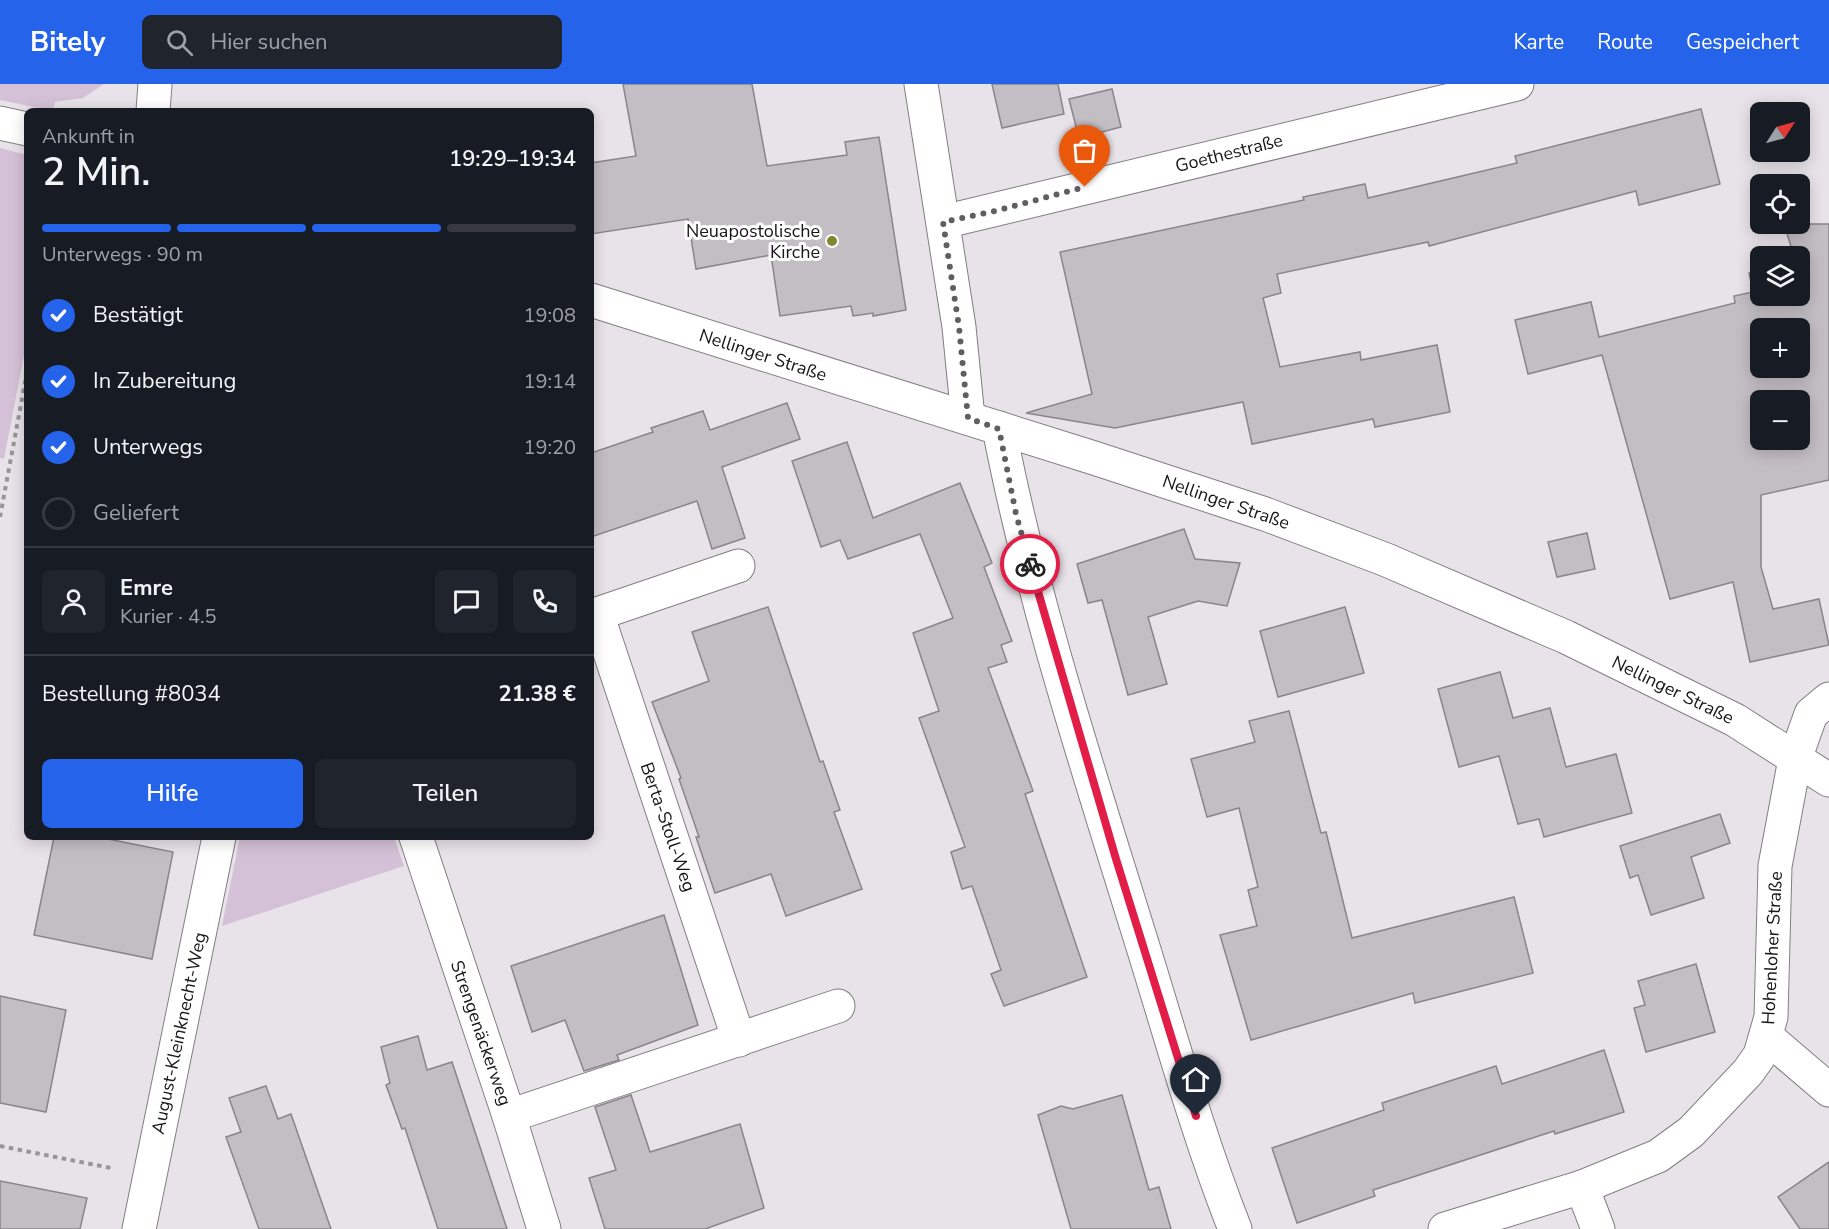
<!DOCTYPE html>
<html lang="de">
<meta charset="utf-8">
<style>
body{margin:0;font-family:"Nunito Sans",sans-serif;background:#20242c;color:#f1f3f6;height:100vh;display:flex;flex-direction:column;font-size:22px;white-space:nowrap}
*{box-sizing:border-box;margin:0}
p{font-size:20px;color:#9ea1a6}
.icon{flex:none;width:33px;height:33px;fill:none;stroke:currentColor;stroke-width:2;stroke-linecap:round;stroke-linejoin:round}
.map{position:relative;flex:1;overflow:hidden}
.side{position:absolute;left:24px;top:24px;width:570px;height:732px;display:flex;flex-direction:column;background:#171b24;border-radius:9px;box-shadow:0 3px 15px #0003}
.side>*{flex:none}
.needle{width:39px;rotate:54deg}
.fabs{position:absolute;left:1750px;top:18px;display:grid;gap:12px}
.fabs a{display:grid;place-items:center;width:60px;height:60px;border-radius:9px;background:#171b24;box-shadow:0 3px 15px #0003;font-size:30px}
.pin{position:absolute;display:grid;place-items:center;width:51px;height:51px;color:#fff;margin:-62px -26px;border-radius:50% 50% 50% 0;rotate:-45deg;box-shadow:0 0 6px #0007}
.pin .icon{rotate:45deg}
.courier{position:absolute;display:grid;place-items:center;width:60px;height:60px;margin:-30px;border:4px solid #e11d48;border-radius:50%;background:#fff;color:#222;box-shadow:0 2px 8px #0007}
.head em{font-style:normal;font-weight:600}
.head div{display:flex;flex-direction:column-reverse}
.head{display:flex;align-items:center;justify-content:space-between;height:102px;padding:0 18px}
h1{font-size:39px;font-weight:600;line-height:45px}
.bar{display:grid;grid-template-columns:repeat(4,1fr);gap:9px 6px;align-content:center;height:72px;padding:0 18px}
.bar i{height:8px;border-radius:4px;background:#363941}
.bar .active{background:#2563eb}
.bar p{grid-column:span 4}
.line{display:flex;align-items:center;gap:15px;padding:0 18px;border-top:2px solid #363941}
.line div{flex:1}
.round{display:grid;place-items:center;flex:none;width:63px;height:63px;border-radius:9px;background:#20242c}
ol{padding:0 18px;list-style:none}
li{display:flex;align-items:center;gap:18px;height:66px}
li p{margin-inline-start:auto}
li .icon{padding:6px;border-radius:50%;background:#2563eb;color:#fff;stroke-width:4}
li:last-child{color:#9ea1a6}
li i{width:33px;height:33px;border:3px solid #363941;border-radius:50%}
.cta{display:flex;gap:12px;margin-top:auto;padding:12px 18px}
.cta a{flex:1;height:69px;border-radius:9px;background:#2563eb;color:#fff;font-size:24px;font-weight:600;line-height:69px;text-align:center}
.cta a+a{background:#20242c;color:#f1f3f6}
header{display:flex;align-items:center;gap:36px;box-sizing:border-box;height:84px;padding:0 30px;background:#2563eb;color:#fff}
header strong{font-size:28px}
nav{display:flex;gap:33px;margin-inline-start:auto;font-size:21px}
.search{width:420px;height:54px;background:#20242c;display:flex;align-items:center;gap:15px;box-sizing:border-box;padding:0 21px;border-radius:9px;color:#9ea1a6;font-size:22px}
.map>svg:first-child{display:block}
.green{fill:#d5c1d7}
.building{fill:#c3bec4;stroke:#89858a;stroke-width:1.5;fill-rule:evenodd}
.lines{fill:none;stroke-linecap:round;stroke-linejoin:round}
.street-casing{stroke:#837e83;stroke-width:35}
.path{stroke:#989499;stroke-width:4;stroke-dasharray:4.5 4.5;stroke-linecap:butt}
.street{stroke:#fff;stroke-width:33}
.done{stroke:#615e61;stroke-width:6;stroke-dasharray:0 10.8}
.route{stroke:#e11d48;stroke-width:8}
.poi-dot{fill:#818631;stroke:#fff;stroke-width:2}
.labels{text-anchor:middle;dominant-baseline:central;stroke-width:6;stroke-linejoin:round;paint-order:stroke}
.street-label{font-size:18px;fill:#181618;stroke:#fff}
.poi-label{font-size:18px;fill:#181618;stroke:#fff;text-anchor:end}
</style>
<header>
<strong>Bitely</strong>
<div class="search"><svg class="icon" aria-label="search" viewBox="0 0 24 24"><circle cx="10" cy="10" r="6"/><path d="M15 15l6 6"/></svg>Hier suchen</div>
<nav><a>Karte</a><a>Route</a><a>Gespeichert</a></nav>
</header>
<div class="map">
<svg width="1829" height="1145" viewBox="0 0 1829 1145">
<rect width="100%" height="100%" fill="#e8e3e9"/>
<g class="green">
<polygon points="0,0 104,0 83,14 55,18 53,27 0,16"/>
<polygon points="0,64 27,71 27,255 4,375 0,374"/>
<polygon points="240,753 394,753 404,782 222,842"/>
</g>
<g class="building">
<polygon points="623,0 752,0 767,82 847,71 845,58 879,53 906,226 873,232 873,229 853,232 851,222 780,232 771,171 696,185 688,135 591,150 591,79 636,72"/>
<polygon points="992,0 1058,0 1064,30 1002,44"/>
<polygon points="1112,5 1121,43 1079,54 1069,15"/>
<polygon points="1701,25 1720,100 1639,121 1636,107 1429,162 1428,158 1277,190 1281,209 1263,214 1280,283 1360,268 1361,276 1437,261 1450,328 1375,343 1373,335 1252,360 1243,318 1115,344 1026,329 1092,310 1060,168 1304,116 1303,113 1365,100 1368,114 1517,79 1515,72"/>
<path d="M1784 140H1829V396L1761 411V483L1773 525 1819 515 1829 561 1750 578 1733 498 1670 515 1602 271 1528 290 1515 236 1591 218 1599 253 1735 219 1734 212 1753 208 1749 189 1761 186V212H1800V172H1794ZM1761 244H1800V284H1761ZM1761 316H1800V356H1761Z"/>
<polygon points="787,319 800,355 722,383 745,454 712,465 697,417 591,453 591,369 653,348 651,344 703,327 710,346"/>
<polygon points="847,358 873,434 960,399 992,479 984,483 1012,557 1001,561 1007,578 988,584 1033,707 1025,710 1087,893 1004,922 991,890 1001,886 972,802 962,805 951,768 965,763 919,634 939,627 913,549 953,534 920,450 848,475 840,456 821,463 792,377"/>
<polygon points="1184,445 1195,475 1240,479 1227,522 1198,517 1148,533 1167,600 1128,611 1102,516 1088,519 1077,480"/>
<polygon points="1587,449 1595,485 1557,493 1548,458"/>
<polygon points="768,523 820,678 823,677 840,726 834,728 862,805 786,832 771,790 715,809 696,753 699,753 679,695 681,694 652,618 709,597 692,548"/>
<polygon points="1345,523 1364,589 1278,613 1260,547"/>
<polygon points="1500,588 1513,634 1550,624 1566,683 1616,670 1632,729 1544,753 1539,735 1518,740 1499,672 1459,683 1438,605"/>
<polygon points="1289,627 1321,749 1326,748 1352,854 1514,813 1533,889 1415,919 1413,909 1251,956 1220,851 1257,842 1248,806 1258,803 1239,724 1207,733 1191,675 1255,658 1249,637"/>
<polygon points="1720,730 1730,759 1691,773 1704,814 1651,831 1638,791 1630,794 1620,762"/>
<polygon points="54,753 98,753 173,768 152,875 34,851"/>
<polygon points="664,831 698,941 617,971 619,976 584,987 565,936 532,948 511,882"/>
<polygon points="1696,880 1715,948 1646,968 1634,924 1645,921 1638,897"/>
<polygon points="0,912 66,926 46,1028 0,1019"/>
<polygon points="418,952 427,986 452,978 507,1145 438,1145 405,1044 402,1045 386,1001 390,999 381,963"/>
<polygon points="1604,966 1624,1028 1555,1050 1554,1047 1373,1106 1375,1112 1297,1139 1272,1064 1384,1026 1382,1019 1496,982 1502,1000"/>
<polygon points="266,1002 278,1035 291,1030 331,1145 259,1145 226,1053 241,1048 229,1014"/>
<polygon points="631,1011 650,1068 740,1040 764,1124 705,1145 605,1145 589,1094 616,1086 595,1023"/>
<polygon points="1122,1011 1149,1106 1159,1103 1171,1145 1071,1145 1038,1031 1061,1022 1073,1025"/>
<polygon points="1829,1078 1829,1145 1800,1145 1778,1113"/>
<polygon points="0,1097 87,1114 80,1145 0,1145"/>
</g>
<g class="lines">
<g class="street-casing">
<g id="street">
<polyline points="921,0 959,243 968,334"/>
<polyline points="153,27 155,0"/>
<polyline points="0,39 27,45"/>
<polyline points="943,138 1517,0"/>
<polyline points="591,216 1094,374 1265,430 1384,475 1566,553 1735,636 1829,696"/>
<path d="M999 344C1031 510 1084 673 1134 834 1167 938 1195 1044 1235 1145"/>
<polyline points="597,530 739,956"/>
<polyline points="591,532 738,482"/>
<polyline points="416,753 509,1032 544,1145"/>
<polyline points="1767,953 1829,1006"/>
<polyline points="509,1032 838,922"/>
<polyline points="1582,1103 1598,1145"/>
<polyline points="139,1145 219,753"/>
<polyline points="1445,1145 1582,1103 1658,1072 1691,1048 1748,988 1760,971 1771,933 1775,782 1795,675 1811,630 1829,615"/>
</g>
</g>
<g class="path">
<polyline points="0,433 27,288"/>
<polyline points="0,1062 111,1084"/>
</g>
<use href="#street" class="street"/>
</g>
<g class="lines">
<polyline class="done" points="1030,480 1016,430 999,345 968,334 959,243 943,138 995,127 1085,103"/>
<polyline class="route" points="1030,480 1116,775 1196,1032"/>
</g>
<circle class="poi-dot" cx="832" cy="157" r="6"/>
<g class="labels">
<g class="street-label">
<text transform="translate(1229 69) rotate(-14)">Goethestraße</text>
<text transform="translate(763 271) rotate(18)">Nellinger Straße</text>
<text transform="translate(1226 418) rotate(19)">Nellinger Straße</text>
<text transform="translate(1673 606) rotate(26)">Nellinger Straße</text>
<text transform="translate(668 743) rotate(71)">Berta-Stoll-Weg</text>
<text transform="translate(1772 864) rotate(-87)">Hohenloher Straße</text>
<text transform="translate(179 949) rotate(-78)">August-Kleinknecht-Weg</text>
<text transform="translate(481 949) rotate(71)">Strengenäckerweg</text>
</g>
<g class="poi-label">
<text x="820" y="147">Neuapostolische<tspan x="820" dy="21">Kirche</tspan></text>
</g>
</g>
</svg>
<div class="fabs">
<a><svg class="needle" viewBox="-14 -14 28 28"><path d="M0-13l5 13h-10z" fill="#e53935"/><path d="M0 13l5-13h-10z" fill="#9ea1a6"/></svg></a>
<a><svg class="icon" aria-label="locate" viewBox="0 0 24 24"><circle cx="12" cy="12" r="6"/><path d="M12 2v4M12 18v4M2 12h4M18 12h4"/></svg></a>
<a><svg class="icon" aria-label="layers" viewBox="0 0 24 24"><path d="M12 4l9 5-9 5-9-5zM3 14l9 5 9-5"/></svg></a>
<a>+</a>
<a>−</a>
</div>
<div class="pin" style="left:1085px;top:103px;background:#ea580c"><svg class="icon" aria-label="bag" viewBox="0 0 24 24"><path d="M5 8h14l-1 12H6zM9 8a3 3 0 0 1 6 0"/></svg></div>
<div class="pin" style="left:1196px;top:1032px;background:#1f2937"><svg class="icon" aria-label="home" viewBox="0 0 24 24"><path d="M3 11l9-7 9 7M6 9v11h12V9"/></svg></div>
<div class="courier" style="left:1030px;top:480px"><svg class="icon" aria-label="bike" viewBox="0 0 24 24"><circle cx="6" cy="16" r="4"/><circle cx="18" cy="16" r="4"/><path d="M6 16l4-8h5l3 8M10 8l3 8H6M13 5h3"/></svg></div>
<section class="side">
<div class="head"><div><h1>2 Min.</h1><p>Ankunft in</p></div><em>19:29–19:34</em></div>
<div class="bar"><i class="active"></i><i class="active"></i><i class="active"></i><i></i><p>Unterwegs · 90 m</p></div>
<ol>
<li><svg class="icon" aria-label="check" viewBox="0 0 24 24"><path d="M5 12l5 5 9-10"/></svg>Bestätigt<p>19:08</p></li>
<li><svg class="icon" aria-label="check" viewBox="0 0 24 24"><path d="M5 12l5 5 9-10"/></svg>In Zubereitung<p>19:14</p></li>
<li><svg class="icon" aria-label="check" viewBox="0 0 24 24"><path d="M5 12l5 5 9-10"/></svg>Unterwegs<p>19:20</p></li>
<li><i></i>Geliefert</li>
</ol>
<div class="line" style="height:108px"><a class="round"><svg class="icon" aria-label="person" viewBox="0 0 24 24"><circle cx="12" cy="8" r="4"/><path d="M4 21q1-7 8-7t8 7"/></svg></a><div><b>Emre</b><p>Kurier · 4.5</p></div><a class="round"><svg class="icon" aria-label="chat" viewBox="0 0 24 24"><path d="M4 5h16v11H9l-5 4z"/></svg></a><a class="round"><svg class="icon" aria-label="phone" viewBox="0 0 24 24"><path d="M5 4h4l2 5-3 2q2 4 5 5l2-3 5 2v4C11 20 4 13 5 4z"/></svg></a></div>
<div class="line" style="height:78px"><div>Bestellung #8034</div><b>21.38 €</b></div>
<div class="cta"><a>Hilfe</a><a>Teilen</a></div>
</section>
</div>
